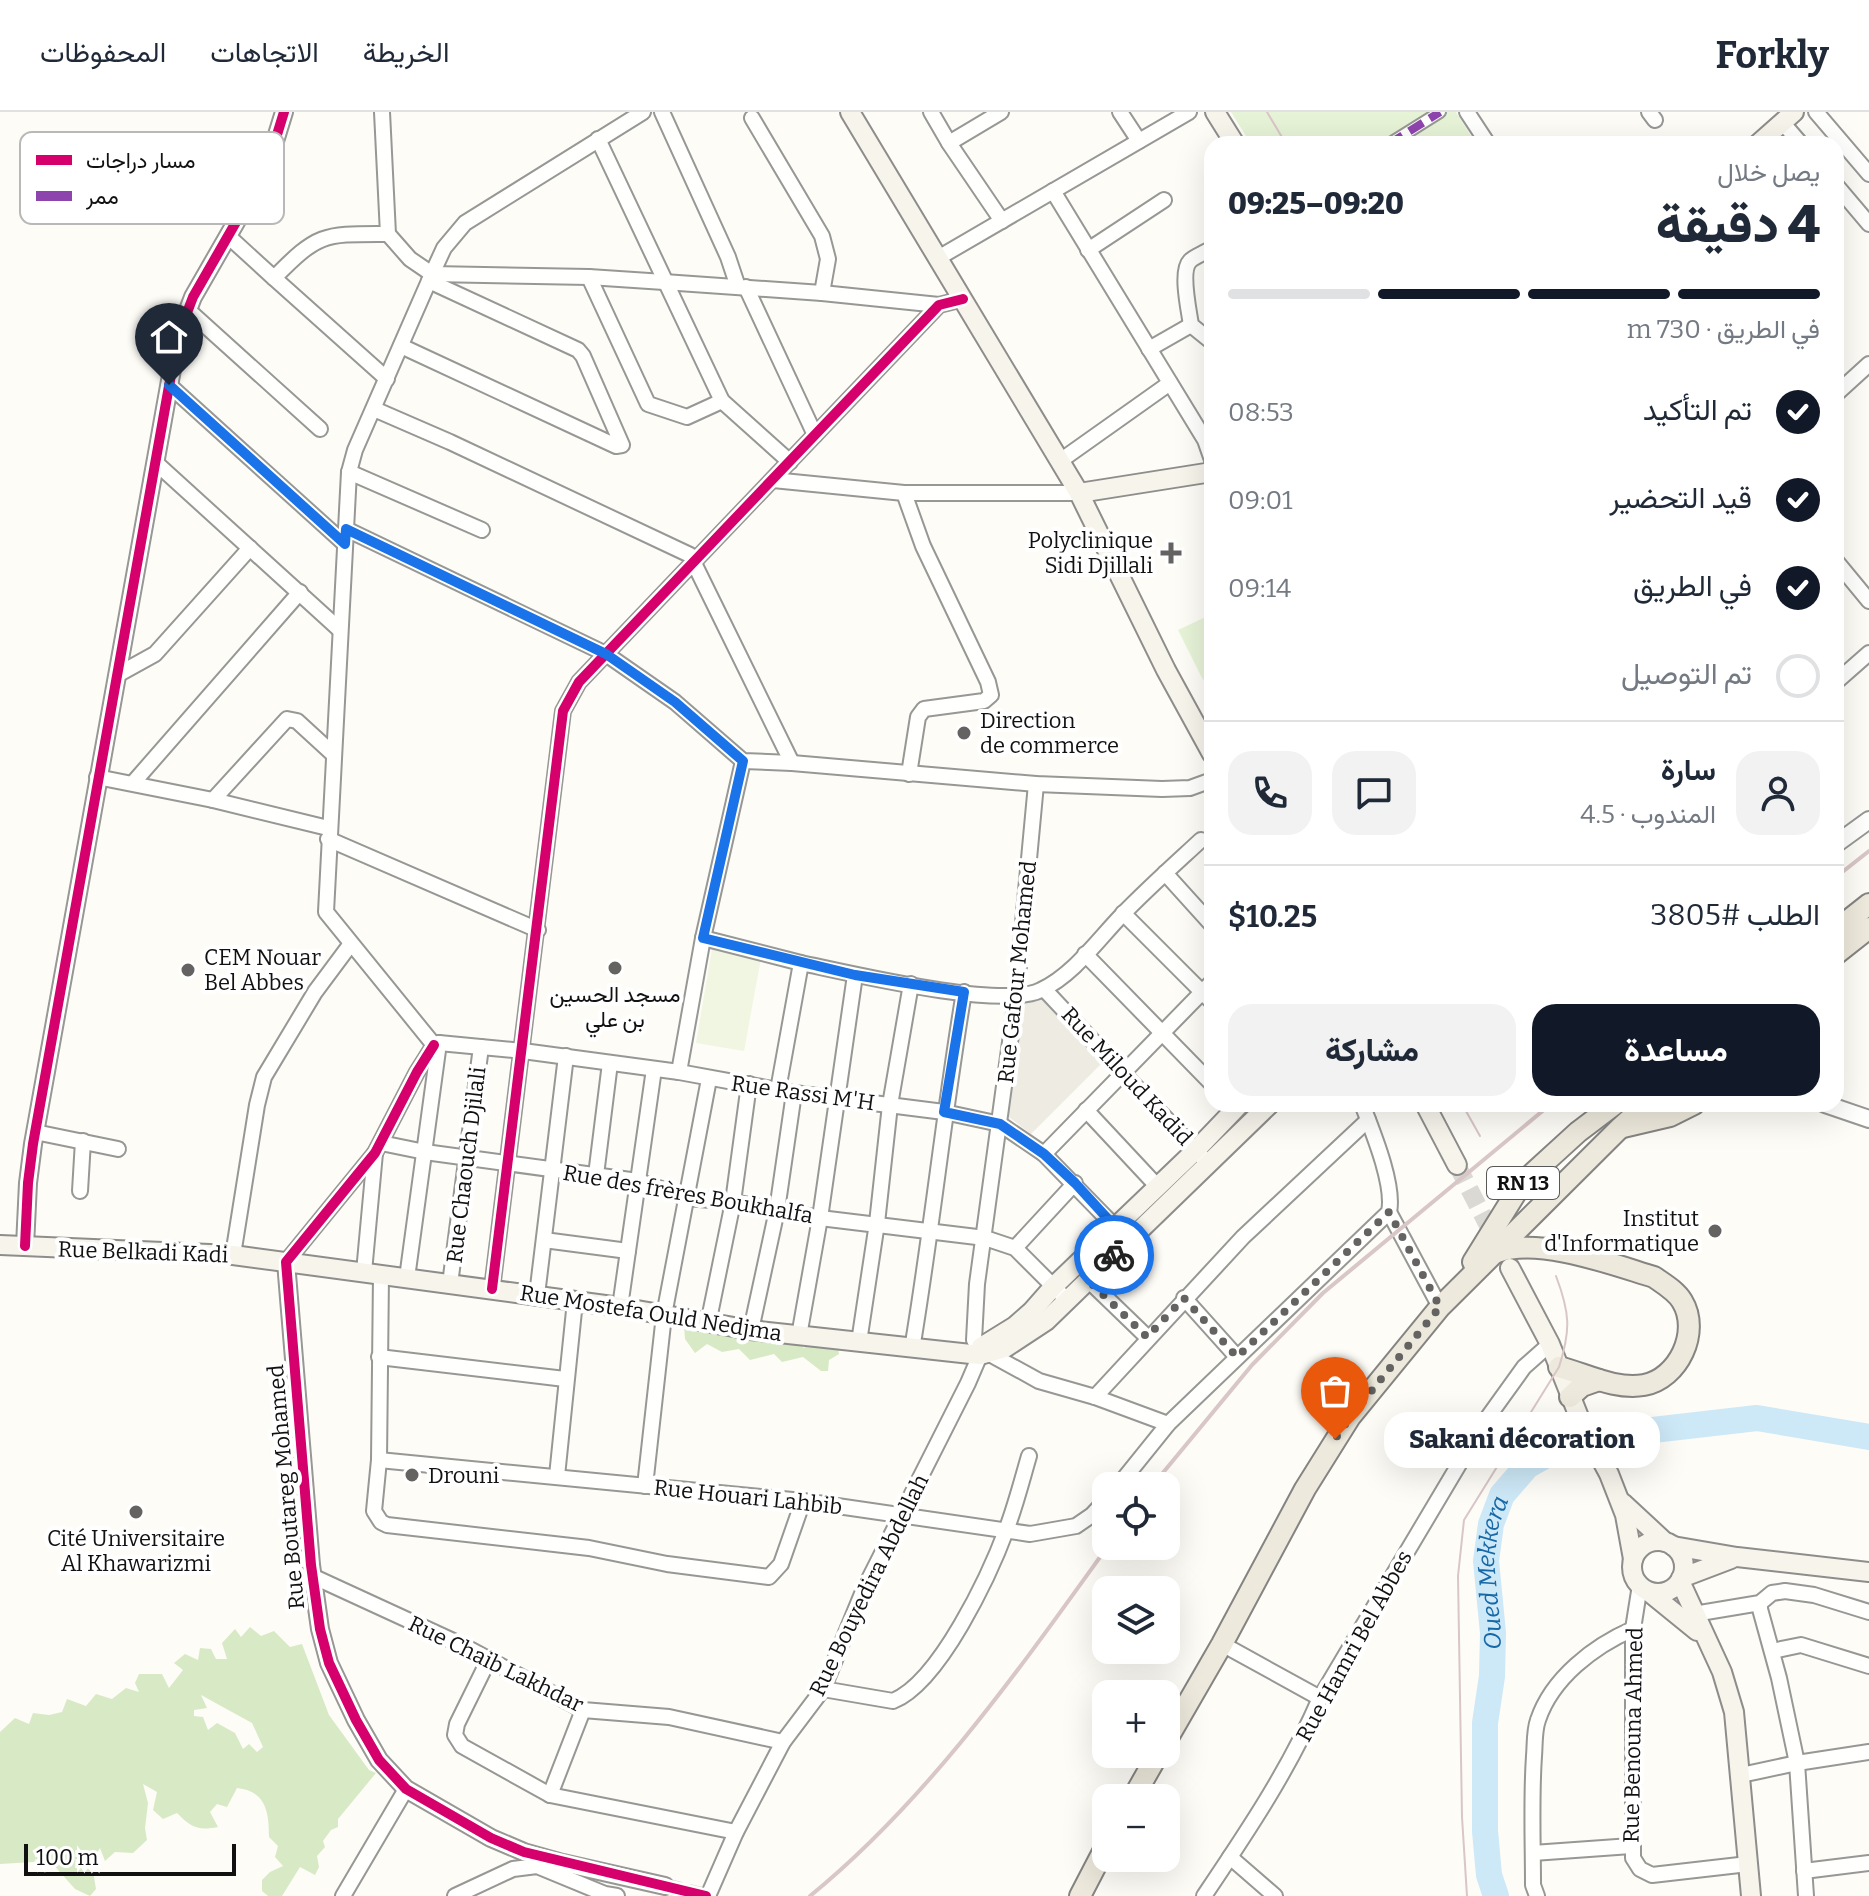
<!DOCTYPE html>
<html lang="ar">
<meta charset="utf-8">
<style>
body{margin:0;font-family:Bitter,Vazirmatn,serif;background:#f2f2f3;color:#1f2937;direction:rtl;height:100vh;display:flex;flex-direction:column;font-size:30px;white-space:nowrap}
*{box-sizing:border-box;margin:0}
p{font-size:26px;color:#747a83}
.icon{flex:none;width:44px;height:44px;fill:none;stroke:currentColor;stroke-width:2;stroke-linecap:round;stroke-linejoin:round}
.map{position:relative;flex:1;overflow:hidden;direction:ltr}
.details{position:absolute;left:1204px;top:24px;width:640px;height:976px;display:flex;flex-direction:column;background:#fff;border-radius:24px;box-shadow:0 8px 32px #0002;direction:rtl}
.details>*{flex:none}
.buttons{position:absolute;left:1092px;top:1360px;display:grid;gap:16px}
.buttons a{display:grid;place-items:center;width:88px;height:88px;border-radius:16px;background:#fff;box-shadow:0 8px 32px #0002;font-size:40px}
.scale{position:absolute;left:24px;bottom:20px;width:212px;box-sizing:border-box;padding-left:8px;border:4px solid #111;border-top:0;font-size:22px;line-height:28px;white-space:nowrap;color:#111;-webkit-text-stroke:6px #fff;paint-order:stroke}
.pin{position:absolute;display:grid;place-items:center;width:68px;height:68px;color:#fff;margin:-82px -34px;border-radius:50% 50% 50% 0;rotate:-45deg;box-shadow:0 0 8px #0007}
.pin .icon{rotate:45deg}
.courier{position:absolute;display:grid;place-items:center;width:80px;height:80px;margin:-40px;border:6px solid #1a73e8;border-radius:50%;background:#fff;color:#222;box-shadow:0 2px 10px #0007}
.bubble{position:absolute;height:56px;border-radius:24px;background:#fff;box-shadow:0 8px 32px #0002;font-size:26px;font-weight:800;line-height:56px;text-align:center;direction:rtl}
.headline em{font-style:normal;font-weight:800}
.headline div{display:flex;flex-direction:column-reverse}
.headline{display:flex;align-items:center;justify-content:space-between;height:136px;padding:0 24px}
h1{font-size:52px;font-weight:800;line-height:60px}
.bar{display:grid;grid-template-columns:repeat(4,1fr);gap:12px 8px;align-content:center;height:96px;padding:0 24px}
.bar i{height:10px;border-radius:6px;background:#e0e1e3}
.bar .current{background:#111827}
.bar p{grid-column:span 4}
.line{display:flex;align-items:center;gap:20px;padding:0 24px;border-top:2px solid #e0e1e3}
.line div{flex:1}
.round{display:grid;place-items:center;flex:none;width:84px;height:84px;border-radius:24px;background:#f2f2f3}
ol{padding:0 24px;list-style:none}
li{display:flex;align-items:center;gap:24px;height:88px}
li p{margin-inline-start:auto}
li .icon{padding:8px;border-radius:50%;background:#111827;color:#fff;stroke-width:4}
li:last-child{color:#747a83}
li i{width:44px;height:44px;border:4px solid #e0e1e3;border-radius:50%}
.button{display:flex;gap:16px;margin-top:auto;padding:16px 24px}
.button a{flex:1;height:92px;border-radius:24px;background:#111827;color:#fff;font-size:32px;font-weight:800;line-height:92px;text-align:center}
.button a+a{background:#f2f2f3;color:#1f2937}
header{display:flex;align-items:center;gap:48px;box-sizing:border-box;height:112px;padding:0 40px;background:#fff;border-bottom:2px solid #e0e1e3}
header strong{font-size:38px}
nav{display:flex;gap:44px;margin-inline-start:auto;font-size:28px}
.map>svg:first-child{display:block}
.green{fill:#e7f3d7}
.forest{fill:#d8eac5;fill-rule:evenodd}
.pitch{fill:#f0f6e1}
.plaza{fill:#edebe2}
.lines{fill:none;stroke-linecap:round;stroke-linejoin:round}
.river{stroke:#cde8f7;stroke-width:26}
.tertiary-tunnel{stroke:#dad9d4;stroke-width:16;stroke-dasharray:16 8;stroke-linecap:butt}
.secondary-tunnel{stroke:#dad9d4;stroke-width:18;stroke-dasharray:18 9;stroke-linecap:butt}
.pedestrian-casing{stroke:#979795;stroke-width:14}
.minor-casing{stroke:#979795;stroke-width:18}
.tertiary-casing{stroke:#979795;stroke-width:20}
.secondary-casing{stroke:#8e8d8b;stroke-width:22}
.primary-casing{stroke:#858482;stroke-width:24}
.pedestrian{stroke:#fffffe;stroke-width:10}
.minor{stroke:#fffffe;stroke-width:14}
.tertiary{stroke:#fffffe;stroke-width:16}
.secondary{stroke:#f6f4eb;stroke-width:18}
.primary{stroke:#ede9dc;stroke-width:20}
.tram{stroke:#d9c6c7;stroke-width:2}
.rail{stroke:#d9c6c7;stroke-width:4}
.quiet{stroke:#8e44ad;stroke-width:8;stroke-dasharray:16 8;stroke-linecap:butt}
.cycleway-casing{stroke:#fff;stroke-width:15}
.cycleway{stroke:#d6006c;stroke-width:10}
.done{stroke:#646362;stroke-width:8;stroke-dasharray:0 14.4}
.route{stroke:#1a73e8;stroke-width:10}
.poi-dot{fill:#646362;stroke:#fff;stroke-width:3}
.labels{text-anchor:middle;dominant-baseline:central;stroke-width:8;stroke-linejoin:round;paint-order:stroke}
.shield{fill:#fff;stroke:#585858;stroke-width:2}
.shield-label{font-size:20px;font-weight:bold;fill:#111}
.poi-label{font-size:22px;fill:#111;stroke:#fff;text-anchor:start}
.street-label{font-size:22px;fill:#111;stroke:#fff}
.water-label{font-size:24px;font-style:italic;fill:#1768a6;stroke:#fff}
.key{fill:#fff;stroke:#b8b8b8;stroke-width:2}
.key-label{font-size:22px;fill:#111}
</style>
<header>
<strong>Forkly</strong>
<nav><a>الخريطة</a><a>الاتجاهات</a><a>المحفوظات</a></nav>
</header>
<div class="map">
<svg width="1869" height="1784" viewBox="0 0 1869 1784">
<rect width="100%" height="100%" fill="#fdfcf7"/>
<g class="green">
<polygon points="1231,0 1456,0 1476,32 1251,32"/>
<polygon points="1212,502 1212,564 1203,568 1178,518"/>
</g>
<g class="forest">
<polygon points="697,1213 698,1219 703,1221 712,1214 794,1227 804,1236 810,1230 825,1232 829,1237 838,1235 839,1242 829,1248 828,1259 821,1259 803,1245 782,1250 774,1242 750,1248 739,1237 722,1240 707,1232 695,1241 685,1227 684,1214"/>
<path d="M250 1515 261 1524 274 1519 290 1535 302 1532 329 1603 369 1658 376 1661 338 1707V1715L331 1718 323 1729 325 1735 317 1744 319 1755 315 1763 300 1755 282 1784H268L262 1779V1768L270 1760 283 1754 275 1745 278 1734 269 1725C269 1700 266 1679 237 1676L227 1695 217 1692 210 1700 218 1715C197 1719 191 1715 177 1701L163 1707 153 1698 157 1680 143 1672 148 1691 145 1716 147 1728 133 1741 115 1740 105 1749 100 1736 94 1746 84 1755 93 1759 96 1777 90 1784 75 1777 50 1749 0 1752V1620L15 1606 29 1612 33 1601 49 1603 62 1600 67 1587 86 1594 96 1582 112 1587 126 1576 139 1580 135 1571 139 1562H162L169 1576 183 1558 174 1551 185 1542 198 1548 200 1536 211 1537 216 1547H227L222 1531 235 1517 241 1525ZM201 1583 252 1611 263 1635 257 1640 249 1632 243 1637 235 1621 217 1611 208 1618 203 1605 194 1604V1598L207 1596Z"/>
</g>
<polygon class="pitch" points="712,837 761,846 744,939 696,931"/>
<polygon class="plaza" points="1039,882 1103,950 1031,1022 1000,998 1013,888"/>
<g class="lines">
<path class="river" id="s1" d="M1496 1784 1489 1763 1485 1719V1611L1492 1564 1493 1521 1486 1449 1491 1412 1502 1383 1527 1354 1550 1341 1618 1322 1757 1306 1869 1325"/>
<polyline class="tertiary-tunnel" points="665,1774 706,1784"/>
<polyline class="secondary-tunnel" points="1457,1053 1496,1129"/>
<g class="pedestrian-casing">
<polyline id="pedestrian" points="1389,32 1440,0"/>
</g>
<g class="minor-casing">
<g id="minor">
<polyline points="382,0 388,122 410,147 432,162 589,165 664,170 822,181 939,193"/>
<polyline points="662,0 728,145 738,175"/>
<polyline points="931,0 949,31 1002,109"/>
<polyline points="1120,0 1139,29"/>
<polyline points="1467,0 1488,32"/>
<polyline points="1649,0 1655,8"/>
<polyline points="1816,0 1869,62"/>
<polyline points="752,6 822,124 828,147 822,181"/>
<polyline points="1782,10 1801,32"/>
<polyline points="598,27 722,289 790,350"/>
<polyline points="949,31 1001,0"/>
<polyline points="1836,73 1869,112"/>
<polyline points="1053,79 1205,328 1212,348"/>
<polyline points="228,124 274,166"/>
<polyline points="1088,138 1164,88"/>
<path d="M1207 139C1202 142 1194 145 1190 149 1180 159 1189 199 1191 213L1212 230"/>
<polyline points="938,146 1189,0"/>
<polyline points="589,165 648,292 687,305 722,289"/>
<polyline points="746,175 815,323"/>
<polyline points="188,198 320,317"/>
<polyline points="401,234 616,334 622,333 583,244 578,238 429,169"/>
<polyline points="1149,237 1191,213"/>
<path d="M387 267 274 166C319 120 324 122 388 122"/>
<polyline points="169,273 345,432"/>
<polyline points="1836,282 1869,252"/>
<polyline points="374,297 450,330 690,443 792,651"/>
<polyline points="1060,349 1170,271"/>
<polyline points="155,350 340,518"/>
<polyline points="349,360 482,418"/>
<polyline points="773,368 904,381 1079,381"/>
<polyline points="904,381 923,434 988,570 991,583 984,589 924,597 918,605 909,662"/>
<polyline points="346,417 606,542 675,590 743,649 792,651 1036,672 1162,677 1190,676 1212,668"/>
<polyline points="1836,449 1869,489"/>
<polyline points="117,563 155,542 250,436"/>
<polyline points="1836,570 1869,541"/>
<polyline points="97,665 213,688 328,716"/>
<polyline points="133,671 300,480"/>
<polyline points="1036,672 1016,886 977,1172 974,1228 979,1236 1039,1269 1095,1285 1168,1312"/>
<polyline points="213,688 287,607 297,609 333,642"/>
<polyline points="328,727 538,818"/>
<polyline points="1165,761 1212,813"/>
<polyline points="1123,801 1212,890"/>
<polyline points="703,826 801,851"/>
<polyline points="1085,842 1212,972"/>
<polyline points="1044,877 1203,1046"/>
<polyline points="434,933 326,800 349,360 355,338 432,162 444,136 465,111 643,0"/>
<polyline points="434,933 439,931 523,939 679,960 794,981 944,1000 1000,1012 1044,1042 1123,1123"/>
<polyline points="679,960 703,826 743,649"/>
<path d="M778 978 801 851C849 861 1002 898 1041 878 1073 863 1097 829 1121 804 1147 777 1174 753 1201 728"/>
<polyline points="1086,998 1157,1074"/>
<polyline points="35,1020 118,1037"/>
<polyline points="381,1031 425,1040 638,1069 688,1086 733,1090 820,1106 985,1126 1015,1136 1068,1189"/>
<polyline points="1044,1042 1212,870"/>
<polyline points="596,1063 610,951"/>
<polyline points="80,1079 83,1029"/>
<polyline points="1389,1100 1440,1195"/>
<polyline points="544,1128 628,1139"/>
<polyline points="1015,1136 1075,1071"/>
<polyline points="233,1143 257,993 264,965 315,880 350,833"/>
<polyline points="286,1150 375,1041 417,960 434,933"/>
<polyline points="364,1160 375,1041"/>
<polyline points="381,1163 379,1348 374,1399 381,1410 387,1413 589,1436 667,1452 769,1465 781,1452 803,1389"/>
<polyline points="407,1166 439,931"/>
<polyline points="1088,1168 1147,1225"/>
<polyline points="450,1172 481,935"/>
<polyline points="492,1177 563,599 579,570 939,193 963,187"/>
<polyline points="537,1183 566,944"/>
<polyline points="1184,1186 1237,1245"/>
<polyline points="620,1195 654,957"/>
<polyline points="708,1212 733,1090 749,972"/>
<polyline points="751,1218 777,1098 794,981"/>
<polyline points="799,1224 820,1106 855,863"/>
<polyline points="859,1230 877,1111 890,993 911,872"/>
<path d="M912 1237C932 1118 944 999 964 880"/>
<polyline points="379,1245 565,1267"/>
<polyline points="1095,1285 1243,1125 1368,1008"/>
<polyline points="379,1348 803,1389 1030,1422 1076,1414 1092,1403 1106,1388"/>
<polyline points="557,1364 575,1189"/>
<polyline points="645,1374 664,1203 709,967"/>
<path d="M1118 1374 1168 1312 1389 1100C1395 1073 1372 1018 1362 992"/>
<polyline points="312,1464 462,1533 583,1598 669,1605 783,1630"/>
<polyline points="1640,1473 1633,1517 1633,1746 1640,1757 1652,1763 1748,1752"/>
<polyline points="1760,1491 1760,1497 1779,1566 1797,1651 1806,1784"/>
<polyline points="1694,1502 1760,1491 1772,1481 1785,1479 1814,1483 1869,1500"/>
<polyline points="1222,1532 1320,1586"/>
<polyline points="1772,1539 1801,1533 1869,1554"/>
<polyline points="489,1547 457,1612 455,1623 462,1634 550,1683 736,1720"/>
<path d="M823 1577 893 1589C940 1570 990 1462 1007 1416 1016 1392 1022 1368 1029 1344"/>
<polyline points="1741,1663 1797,1651 1869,1640"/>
<polyline points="550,1683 583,1598"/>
<polyline points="1533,1741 1631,1734"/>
<polyline points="1230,1745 1275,1784"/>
<polyline points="1804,1759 1869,1751"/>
<polyline points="343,1784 406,1677"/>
<polyline points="455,1784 513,1757 537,1754 605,1782 617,1784"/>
<polyline points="708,1784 736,1720 783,1630 823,1577 864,1477 968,1271 980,1243"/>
<path d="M1204 1784C1247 1720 1289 1658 1320 1586L1483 1312 1524 1255 1550 1232"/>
<path d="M1537 1784 1533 1773C1533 1730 1531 1687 1534 1644 1535 1633 1534 1619 1538 1608 1552 1566 1594 1534 1633 1517"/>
</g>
</g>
<g class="tertiary-casing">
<g id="tertiary">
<polyline points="1836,732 1869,708"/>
<polyline points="1825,992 1869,1007"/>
<polyline points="25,1134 28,1071 33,1032 178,224 193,185 255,77 272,39 284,0"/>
<polyline points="286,1150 311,1453 320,1517 329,1551 356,1608 379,1648 406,1677 491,1726 524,1740 563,1751 665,1774"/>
</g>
</g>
<g class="secondary-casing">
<g id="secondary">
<polyline points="850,0 1079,381 1166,558 1212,642"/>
<polyline points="1215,0 1235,32"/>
<polyline points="1758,32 1794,0"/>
<polyline points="1079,381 1212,360"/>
<polyline points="1425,992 1457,1053"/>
<polyline points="0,1133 233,1143 620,1195 751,1218 980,1243 1005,1236 1046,1209 1270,992"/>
<polyline points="1510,1156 1550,1232 1581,1310 1609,1362 1625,1403 1633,1447"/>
<polyline points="981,1235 1015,1214 1032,1199 1054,1174 1196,1038 1240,992"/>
<polyline points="1623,1391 1665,1430"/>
<circle cx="1658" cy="1455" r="26"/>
<polyline points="1673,1434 1737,1445 1869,1460"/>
<polyline points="1681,1466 1731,1447"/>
<polyline points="1680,1469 1722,1560 1734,1600 1751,1784"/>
<polyline points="1649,1480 1697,1519"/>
</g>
</g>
<g class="primary-casing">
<g id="primary">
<polyline points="1836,818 1869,792"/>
<polyline points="1836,842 1869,816"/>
<polyline points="1623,1015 1670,1004 1694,992"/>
<path d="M1497 1140C1540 1125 1611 1152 1654 1165 1664 1172 1676 1179 1682 1189 1701 1220 1678 1267 1644 1273 1615 1278 1586 1262 1559 1255"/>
<polyline points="1473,1150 1522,1071 1578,1020 1615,992"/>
<polyline points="1570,1285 1582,1274 1599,1268"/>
<polyline points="1166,1629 1222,1532 1305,1377 1350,1305 1440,1195 1620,1016 1647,992"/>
<polyline points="1133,1686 1158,1642"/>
<polyline points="1080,1784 1106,1734"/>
</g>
</g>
<use href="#pedestrian" class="pedestrian"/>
<use href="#minor" class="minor"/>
<use href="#tertiary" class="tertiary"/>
<use href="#secondary" class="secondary"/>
<use href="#primary" class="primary"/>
<g class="tram">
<polyline points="1267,0 1286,32"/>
<polyline points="1462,992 1480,1024"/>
<path d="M1467 1784 1462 1705 1458 1464 1464 1408 1559 1255C1571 1218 1570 1201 1556 1164"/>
</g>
<g class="rail">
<polyline points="1836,765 1869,739"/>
<polyline points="1152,1374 1252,1253 1323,1181 1551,992"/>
<path d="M810 1784C928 1688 1020 1556 1108 1434"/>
</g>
<polyline class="quiet" points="1389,32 1440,0"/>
<g class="cycleway-casing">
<g id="cycleway">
<polyline points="434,933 417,960 375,1041 286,1150 311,1453 320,1517 329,1551 356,1608 379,1648 406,1677 491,1726 524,1740 706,1784"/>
<polyline points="25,1134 28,1071 33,1032 178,224 193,185 255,77 272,39 284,0"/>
<polyline points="492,1177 563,599 579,570 939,193 963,187"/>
</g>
</g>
<use href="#cycleway" class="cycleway"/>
</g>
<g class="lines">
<polyline class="done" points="1114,1143 1088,1168 1147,1225 1184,1186 1237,1245 1389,1100 1440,1195 1350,1305 1335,1327"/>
<polyline class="route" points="169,273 345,432 346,417 606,542 675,590 743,649 703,826 855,863 964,880 944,1000 1000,1012 1044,1042 1075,1071 1128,1129 1114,1143"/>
</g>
<g class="poi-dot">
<path d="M1167 429h8v8h8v8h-8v8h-8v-8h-8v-8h8z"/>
<circle cx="964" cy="621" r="8"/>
<circle cx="615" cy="856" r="8"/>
<circle cx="188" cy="858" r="8"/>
<circle cx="1715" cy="1119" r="8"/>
<circle cx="412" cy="1363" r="8"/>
<circle cx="136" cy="1400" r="8"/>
</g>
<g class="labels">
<rect class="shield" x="1487" y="1055" width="72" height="32" rx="6"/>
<g class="shield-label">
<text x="1523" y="1071">RN 13</text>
</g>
<g class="poi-label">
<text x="1153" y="428" text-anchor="end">Polyclinique<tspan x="1153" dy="25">Sidi Djillali</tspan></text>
<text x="980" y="608">Direction<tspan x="980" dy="25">de commerce</tspan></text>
<text x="204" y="845">CEM Nouar<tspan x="204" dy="25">Bel Abbes</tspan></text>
<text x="615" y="882" text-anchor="middle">مسجد الحسين<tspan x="615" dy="25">بن علي</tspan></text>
<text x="1699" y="1106" text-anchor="end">Institut<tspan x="1699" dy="25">d'Informatique</tspan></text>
<text x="428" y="1363">Drouni</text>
<text x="136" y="1426" text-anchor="middle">Cité Universitaire<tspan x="136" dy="25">Al Khawarizmi</tspan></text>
</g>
<g class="street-label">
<text transform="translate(1017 860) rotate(-84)">Rue Gafour Mohamed</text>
<text transform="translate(1127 964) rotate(47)">Rue Miloud Kadid</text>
<text transform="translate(803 981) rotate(8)">Rue Rassi M'H</text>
<text transform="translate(466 1053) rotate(-83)">Rue Chaouch Djilali</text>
<text transform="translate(688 1082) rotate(10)">Rue des frères Boukhalfa</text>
<text transform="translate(143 1140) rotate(2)">Rue Belkadi Kadi</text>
<text transform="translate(651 1201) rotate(9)">Rue Mostefa Ould Nedjma</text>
<text transform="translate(286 1375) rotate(-95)">Rue Boutareg Mohamed</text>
<text transform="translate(748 1385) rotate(6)">Rue Houari Lahbib</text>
<text transform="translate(869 1473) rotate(-64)">Rue Bouyedira Abdellah</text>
<text transform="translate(1354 1534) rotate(-61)">Rue Hamri Bel Abbes</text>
<text transform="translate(496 1552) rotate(26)">Rue Chaib Lakhdar</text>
<text transform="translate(1633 1623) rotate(-89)">Rue Benouna Ahmed</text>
</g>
<g class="water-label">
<text stroke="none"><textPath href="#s1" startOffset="326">Oued Mekkera</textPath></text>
</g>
</g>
<rect x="20" y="20" width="264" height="92" rx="12" class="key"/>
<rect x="36" y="43" width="36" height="10" fill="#d6006c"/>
<rect x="36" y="79" width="36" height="10" fill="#8e44ad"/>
<g class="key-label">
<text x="86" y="56">مسار دراجات</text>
<text x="86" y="92">ممر</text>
</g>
</svg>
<div class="buttons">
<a><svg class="icon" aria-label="locate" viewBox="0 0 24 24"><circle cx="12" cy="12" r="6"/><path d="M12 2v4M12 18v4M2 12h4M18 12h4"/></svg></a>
<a><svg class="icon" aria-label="layers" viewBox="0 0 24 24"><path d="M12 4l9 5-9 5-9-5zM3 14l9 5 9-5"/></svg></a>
<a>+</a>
<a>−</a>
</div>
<div class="scale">100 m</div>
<div class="pin" style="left:1335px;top:1327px;background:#ea580c"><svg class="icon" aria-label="bag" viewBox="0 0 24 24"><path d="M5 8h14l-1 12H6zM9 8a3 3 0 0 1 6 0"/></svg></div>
<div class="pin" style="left:169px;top:273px;background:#1f2937"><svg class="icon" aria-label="home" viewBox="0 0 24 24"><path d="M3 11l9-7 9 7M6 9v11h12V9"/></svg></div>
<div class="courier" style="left:1114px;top:1143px"><svg class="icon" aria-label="bike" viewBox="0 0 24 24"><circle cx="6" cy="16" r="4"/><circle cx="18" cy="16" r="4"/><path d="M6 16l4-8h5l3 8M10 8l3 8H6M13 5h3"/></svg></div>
<div class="bubble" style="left:1384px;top:1300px;width:276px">Sakani décoration</div>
<section class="details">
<div class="headline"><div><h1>4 دقيقة</h1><p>يصل خلال</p></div><em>09:20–09:25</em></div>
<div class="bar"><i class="current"></i><i class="current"></i><i class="current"></i><i></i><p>في الطريق · 730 m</p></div>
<ol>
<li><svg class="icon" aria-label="check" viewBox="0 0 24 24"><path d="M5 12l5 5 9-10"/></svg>تم التأكيد<p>08:53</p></li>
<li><svg class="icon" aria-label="check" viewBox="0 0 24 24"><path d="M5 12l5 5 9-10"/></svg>قيد التحضير<p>09:01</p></li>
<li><svg class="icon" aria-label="check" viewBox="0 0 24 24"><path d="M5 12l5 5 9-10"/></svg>في الطريق<p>09:14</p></li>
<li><i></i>تم التوصيل</li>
</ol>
<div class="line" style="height:144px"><a class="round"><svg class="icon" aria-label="person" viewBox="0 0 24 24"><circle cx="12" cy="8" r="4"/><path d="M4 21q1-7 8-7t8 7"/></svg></a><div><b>سارة</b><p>المندوب · 4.5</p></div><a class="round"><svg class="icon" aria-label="chat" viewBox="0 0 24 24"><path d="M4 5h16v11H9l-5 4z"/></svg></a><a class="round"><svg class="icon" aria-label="phone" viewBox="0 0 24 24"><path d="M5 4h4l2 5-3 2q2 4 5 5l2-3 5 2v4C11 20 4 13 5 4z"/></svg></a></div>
<div class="line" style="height:104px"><div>الطلب #3805</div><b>$10.25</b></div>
<div class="button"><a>مساعدة</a><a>مشاركة</a></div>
</section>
</div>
